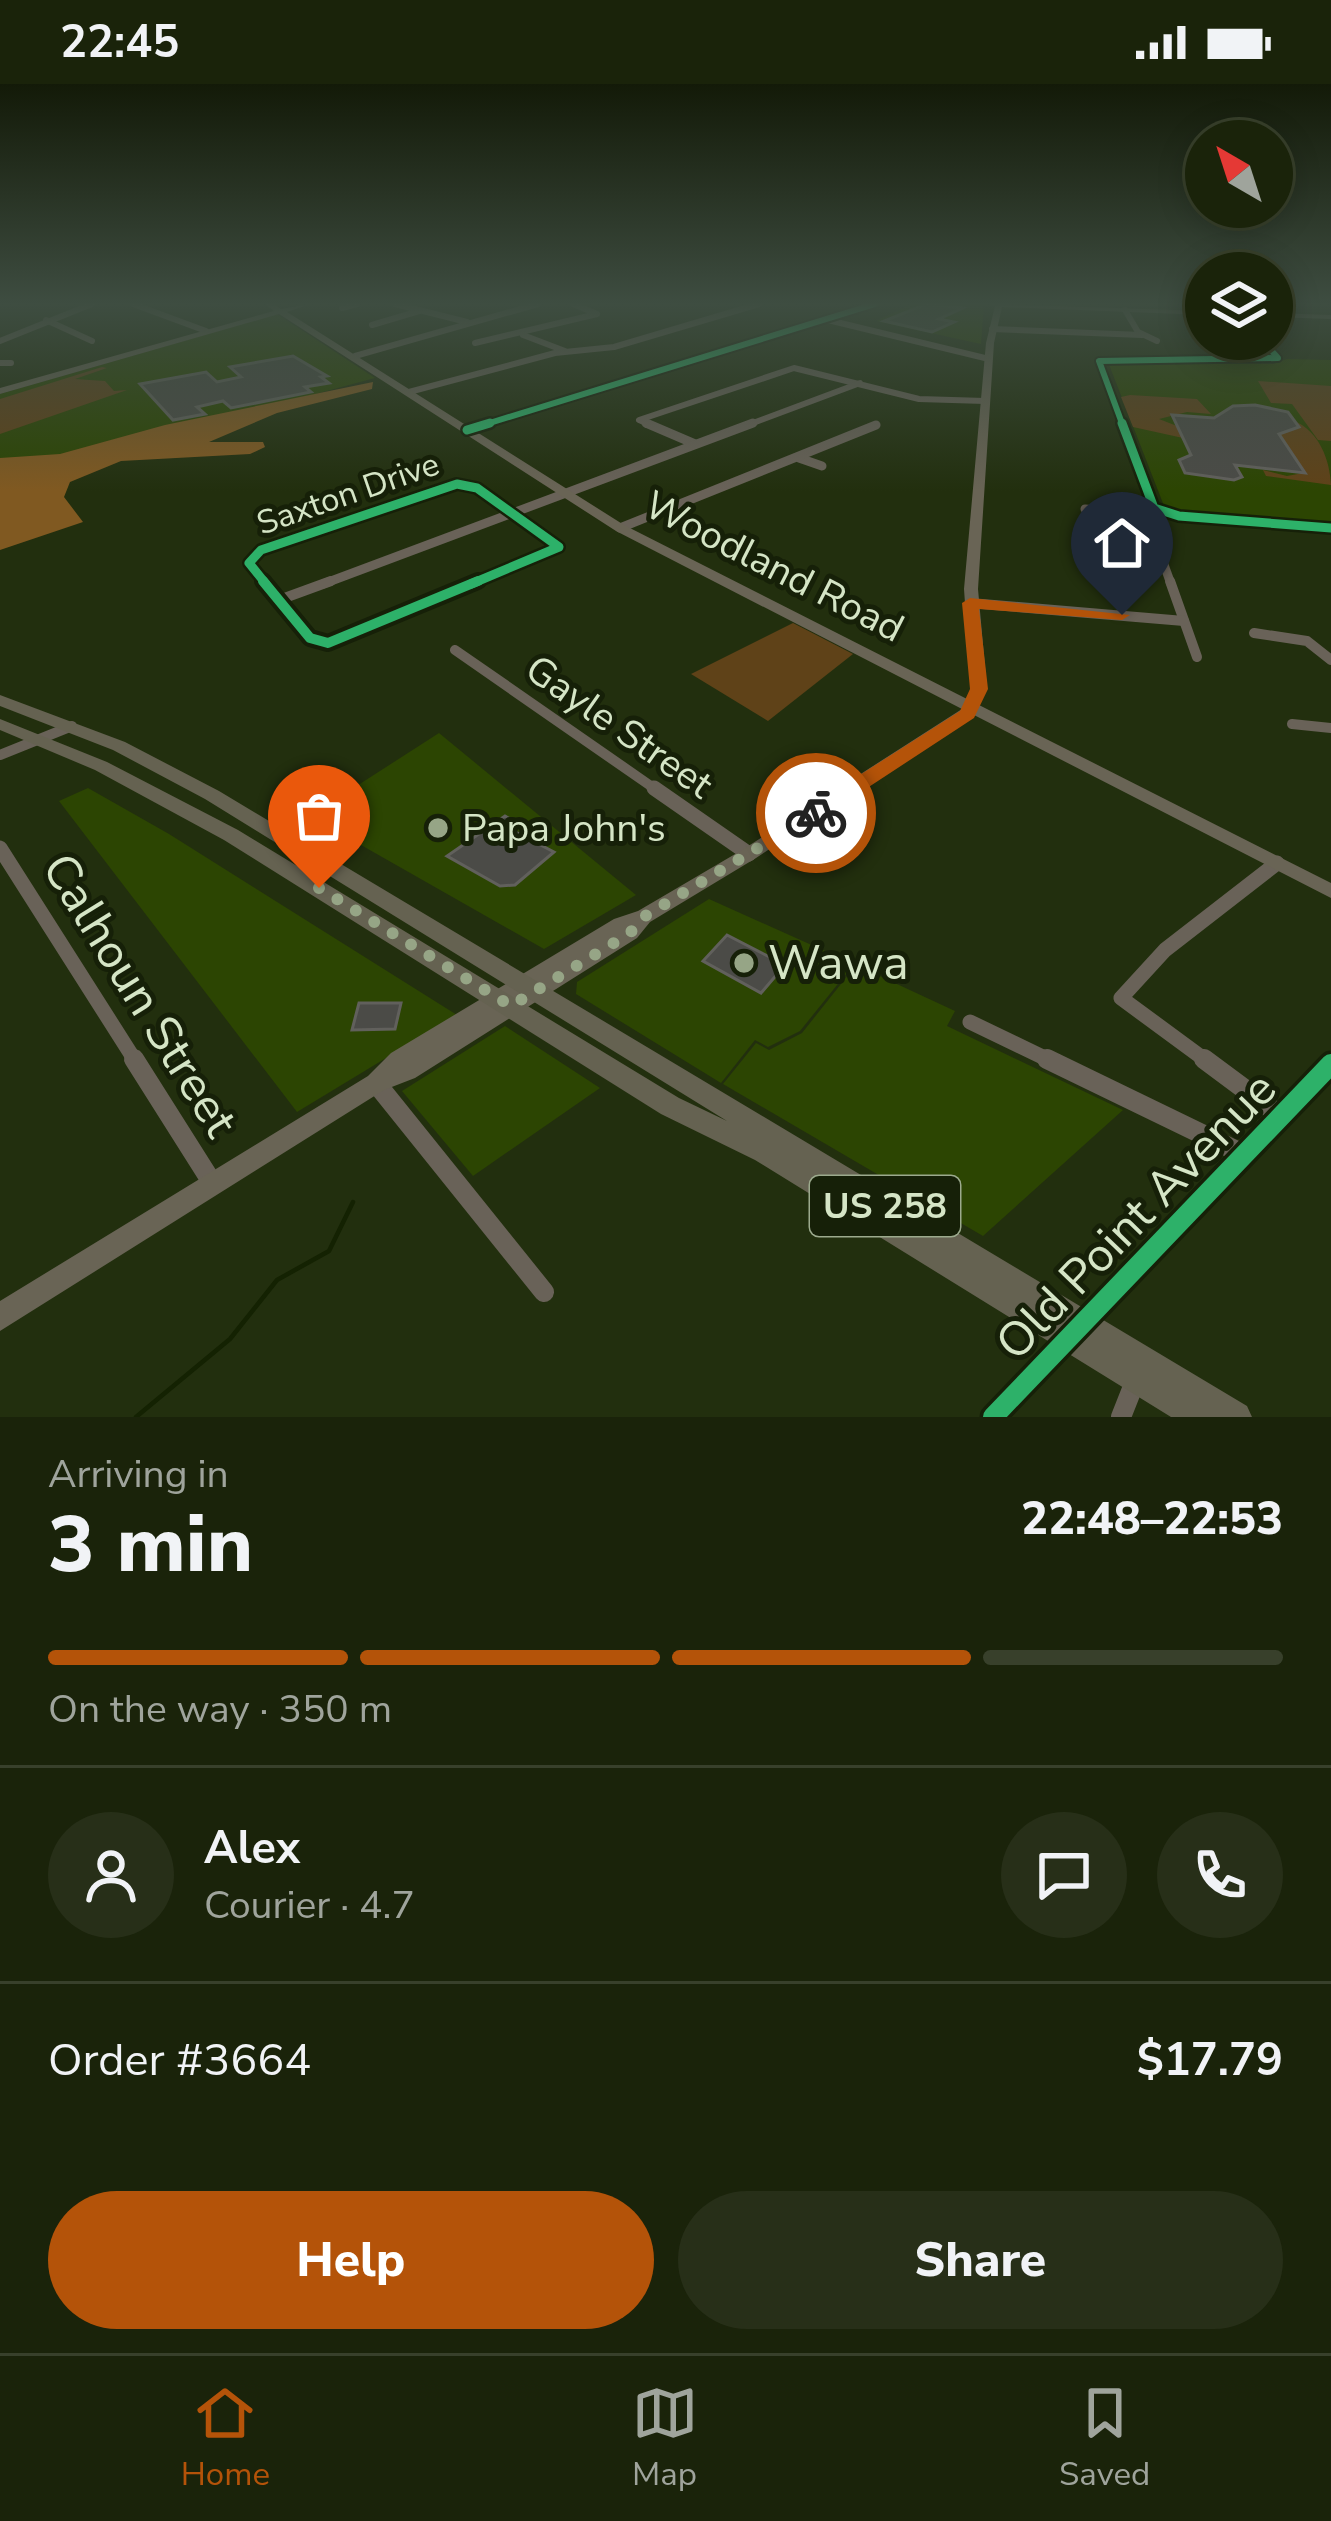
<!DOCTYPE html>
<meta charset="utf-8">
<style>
body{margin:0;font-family:"Nunito Sans",sans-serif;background:#272f18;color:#f1f3f6;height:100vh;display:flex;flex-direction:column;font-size:45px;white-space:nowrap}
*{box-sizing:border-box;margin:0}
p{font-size:39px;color:#9fa49c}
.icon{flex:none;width:66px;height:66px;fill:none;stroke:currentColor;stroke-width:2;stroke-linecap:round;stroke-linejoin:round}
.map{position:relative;height:1333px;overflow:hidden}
.drawer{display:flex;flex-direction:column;background:#1a230a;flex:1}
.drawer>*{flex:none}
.needle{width:78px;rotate:321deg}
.tools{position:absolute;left:1185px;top:36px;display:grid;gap:24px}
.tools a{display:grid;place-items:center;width:108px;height:108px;border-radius:50%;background:#1a230a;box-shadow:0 6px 30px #0003,0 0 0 3px #38402b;font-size:60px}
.pin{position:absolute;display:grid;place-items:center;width:102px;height:102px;color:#fff;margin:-123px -51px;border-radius:50% 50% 50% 0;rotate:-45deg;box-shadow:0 0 12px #0007}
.pin .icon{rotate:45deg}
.courier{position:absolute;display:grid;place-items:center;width:120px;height:120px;margin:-60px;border:9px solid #b45309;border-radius:50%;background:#fff;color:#222;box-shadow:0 3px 15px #0007}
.summary em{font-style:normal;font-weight:800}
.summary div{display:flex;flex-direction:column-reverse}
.summary{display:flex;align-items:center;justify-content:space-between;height:204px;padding:0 48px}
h1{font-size:78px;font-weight:800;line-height:90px}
.bar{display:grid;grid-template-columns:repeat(4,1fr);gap:18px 12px;align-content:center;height:144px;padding:0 48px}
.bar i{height:15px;border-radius:9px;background:#38402b}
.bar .current{background:#b45309}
.bar p{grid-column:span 4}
.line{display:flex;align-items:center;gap:30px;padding:0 48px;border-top:3px solid #38402b}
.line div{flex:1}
.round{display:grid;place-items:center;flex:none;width:126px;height:126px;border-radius:63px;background:#272f18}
.button{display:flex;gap:24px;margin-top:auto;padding:24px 48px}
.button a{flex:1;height:138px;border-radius:72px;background:#b45309;color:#fff;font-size:48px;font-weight:800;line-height:138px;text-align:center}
.button a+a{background:#272f18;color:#f1f3f6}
.status{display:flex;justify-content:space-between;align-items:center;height:84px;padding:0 60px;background:#1a230a;direction:ltr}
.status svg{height:33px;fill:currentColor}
.menu{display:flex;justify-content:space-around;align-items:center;height:168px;border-top:3px solid #38402b;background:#1a230a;font-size:33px;color:#9fa49c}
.menu a{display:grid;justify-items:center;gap:6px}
.menu .current{color:#b45309}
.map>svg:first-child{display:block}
.built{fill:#2c4502}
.green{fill:#5f4218}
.forest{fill:#805921}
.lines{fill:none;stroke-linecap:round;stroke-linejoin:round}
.stream{stroke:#142202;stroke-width:4.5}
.building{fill:#4b4b47;stroke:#61605c;stroke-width:3}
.street-far4{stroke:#696258;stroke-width:6}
.street-far3{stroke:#696258;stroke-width:9}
.street-far2{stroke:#696258;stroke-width:10}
.street-far1{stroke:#696258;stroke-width:15}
.street{stroke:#696258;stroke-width:20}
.secondary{fill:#696455;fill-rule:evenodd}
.primary{fill:#656251;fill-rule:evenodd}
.cycleway-far3-casing{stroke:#162008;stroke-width:10}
.cycleway-far2-casing{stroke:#162008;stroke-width:14}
.cycleway-far1-casing{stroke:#162008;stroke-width:18}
.cycleway-casing{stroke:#162008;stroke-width:27}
.cycleway-far3{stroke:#2db169;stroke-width:6}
.cycleway-far2{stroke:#2db169;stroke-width:9}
.cycleway-far1{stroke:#2db169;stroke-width:10}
.cycleway{stroke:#2db169;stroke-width:20}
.route{fill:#b45309}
.done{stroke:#96a586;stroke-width:12;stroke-dasharray:0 21.6}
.poi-dot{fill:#96a586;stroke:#162008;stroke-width:4.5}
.labels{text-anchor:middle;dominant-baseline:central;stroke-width:10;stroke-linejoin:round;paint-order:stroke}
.far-street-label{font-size:33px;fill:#d5e5c6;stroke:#162008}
.shield{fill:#162008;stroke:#9caa8d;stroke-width:3}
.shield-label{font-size:36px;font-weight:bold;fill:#d5e5c6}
.street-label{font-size:39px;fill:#d5e5c6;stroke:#162008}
.poi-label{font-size:39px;fill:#d5e5c6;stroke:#162008;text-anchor:start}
.near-poi-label{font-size:48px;fill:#d5e5c6;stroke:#162008;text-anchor:start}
.near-street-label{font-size:48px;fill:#d5e5c6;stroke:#162008}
</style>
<div class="status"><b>22:45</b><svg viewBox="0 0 49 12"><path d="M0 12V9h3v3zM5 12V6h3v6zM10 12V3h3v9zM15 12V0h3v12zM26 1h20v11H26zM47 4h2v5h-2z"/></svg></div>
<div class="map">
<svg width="1331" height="1333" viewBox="0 0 1331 1333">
<rect width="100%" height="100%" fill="#222f0e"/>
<g class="built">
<polygon points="912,220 984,220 981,260 876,237"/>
<polygon points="277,230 375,294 55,380 0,374 0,310"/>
<polygon points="1287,275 1331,276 1331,440 1166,427 1108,278 1273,280"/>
<polygon points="439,649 636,811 544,865 310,732"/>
<polygon points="88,704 169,750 457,931 297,1028 59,717"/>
<polygon points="709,815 854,880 800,947 768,963 755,956 721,999 576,910 577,898"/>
<polygon points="856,881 955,927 947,942 1123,1026 983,1152 723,1000 756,959 769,966 802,949"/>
<polygon points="505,942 600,1004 473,1092 402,1007"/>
</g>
<g class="green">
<polygon points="102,283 107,284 75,295 105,297 114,307 127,306 0,350 0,315"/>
<polygon points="1258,297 1331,302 1331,357 1318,356 1292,320 1271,319"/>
<polygon points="1130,311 1197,315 1211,330 1187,328 1159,335 1177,342 1183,354 1133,343 1121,313"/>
<path d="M1294 337C1319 347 1330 376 1331 401L1266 392 1263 386 1287 392 1303 389C1295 373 1289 359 1263 344Z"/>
<polygon points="793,539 853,570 768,637 691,590"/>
</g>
<polygon class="forest" points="373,298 372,305 277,329 209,358 263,358 265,363 250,370 121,377 70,398 64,413 83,438 0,466 0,374 60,370 165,341"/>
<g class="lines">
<polyline class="stream" points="136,1333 230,1255 277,1196 329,1167 353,1118"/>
</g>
<g class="building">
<polygon points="926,220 963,224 939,235 954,238 932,248 884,237"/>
<polygon points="293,272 327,292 321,293 329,299 305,303 311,308 231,324 223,317 197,323 205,330 173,336 140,300 206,288 217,298 241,293 230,283"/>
<polygon points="1255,321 1288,328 1299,343 1279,350 1305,389 1235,381 1242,393 1234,396 1185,389 1179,376 1191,371 1172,331 1214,334 1233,322"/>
<polygon points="505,732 517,739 510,745 554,768 515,801 500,802 447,772"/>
<polygon points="727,851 785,881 761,909 703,877"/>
<polygon points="359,919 401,919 395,945 352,946"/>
</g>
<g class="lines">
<g class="street-far4">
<polyline points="133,220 206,247"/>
<polyline points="395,220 467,238"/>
<polyline points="342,224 357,220"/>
<polyline points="1125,226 1138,248 1157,257"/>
<polyline points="46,236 92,257"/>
<polyline points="828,236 989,275"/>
<polyline points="372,241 419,227"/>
<polyline points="992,245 1142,251"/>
<polyline points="523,251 565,267"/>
<polyline points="0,257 92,220"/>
<polyline points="475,259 597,230 573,220"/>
<polyline points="355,272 538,220"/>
<polyline points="0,279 11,279"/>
<polyline points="409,308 555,269 614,263 759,220"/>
<polyline points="480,342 875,220"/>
<polyline points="653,342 639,336 794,284 919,315 985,317"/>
<polyline points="745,342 860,299"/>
<polyline points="1123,342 1099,277 1278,274 1261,255"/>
</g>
<g class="street-far3">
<polyline points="646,339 695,360"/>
<polyline points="1122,339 1154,424 1179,432 1331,444"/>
<polyline points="467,346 490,339"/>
<polyline points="799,374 822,382"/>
<polyline points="1085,425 1163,430"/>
<polyline points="620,444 876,341"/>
<polyline points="1163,478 1171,500"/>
<polyline points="266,500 249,479 261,466 457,400 477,404 559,463 471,500"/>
<polyline points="323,500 753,339"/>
</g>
<g class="street-far2">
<polyline points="263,497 310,554 328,559 478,497"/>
<polyline points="1170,497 1197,573"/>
<polyline points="279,516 331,497"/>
<polyline points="970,519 1184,537"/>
<polyline points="1254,549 1307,557 1331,576"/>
<polyline points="455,566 658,707"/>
<polyline points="1292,640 1331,644"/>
<polyline points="0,671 72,642"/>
</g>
<g class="street-far1">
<polyline points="654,704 749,770"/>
<polyline points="0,764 136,978"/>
<polyline points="970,938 1053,978"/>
<polyline points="1208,978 1121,914 1165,866 1277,779"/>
</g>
<g class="street">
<polyline points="134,975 213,1100"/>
<polyline points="1047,975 1245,1071"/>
<polyline points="1204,975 1282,1033"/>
<polyline points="376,999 544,1208"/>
<polyline points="1081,1241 1331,980"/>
<polyline points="993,1333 1067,1256"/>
<polyline points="1121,1333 1136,1295"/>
</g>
<g class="secondary">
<polygon points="265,220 274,220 281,225 310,220 287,228 624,441 967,615 971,605 964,505 986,259 995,222 991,220 1206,227 1206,231 1002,223 994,259 978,505 987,605 979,621 1331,799 1331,814 974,631 756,774 650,838 637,854 415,994 384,1006 0,1247 0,1217 368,992 391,969 614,835 638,827 742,766 962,625 616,447 279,230 0,310 0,304 274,227"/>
<polygon points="1272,229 1331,231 1331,235 1272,233"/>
</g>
<polygon class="primary" points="0,611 125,658 219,707 1247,1322 1252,1333 1171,1333 755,1076 661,1030 224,756 95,686 0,646 0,635 107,678 238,746 679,1014 727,1037 205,715 113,666 0,622"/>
<g class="cycleway-far3-casing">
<g id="cycleway-far3">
<polyline points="480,342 875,220"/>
<polyline points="1123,342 1099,277 1278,274 1261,255"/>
</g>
</g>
<g class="cycleway-far2-casing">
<g id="cycleway-far2">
<polyline points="1122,339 1154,424 1179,432 1331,444"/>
<polyline points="467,346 490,339"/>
<polyline points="266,500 249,479 261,466 457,400 477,404 559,463 471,500"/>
</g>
</g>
<g class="cycleway-far1-casing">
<polyline id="cycleway-far1" points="263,497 310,554 328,559 478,497"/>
</g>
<g class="cycleway-casing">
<polyline id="cycleway" points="993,1333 1331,980"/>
</g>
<use href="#cycleway-far3" class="cycleway-far3"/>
<use href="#cycleway-far2" class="cycleway-far2"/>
<use href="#cycleway-far1" class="cycleway-far1"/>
<use href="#cycleway" class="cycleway"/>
</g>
<linearGradient id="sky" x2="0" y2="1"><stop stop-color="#131a08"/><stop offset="0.54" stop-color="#3e4d41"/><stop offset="1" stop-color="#3e4d41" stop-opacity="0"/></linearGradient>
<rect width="1331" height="407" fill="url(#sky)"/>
<polygon class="route" points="970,514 1130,531 1122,536 979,525 988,605 974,634 823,733 808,733 808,724 960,627 970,605 962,519"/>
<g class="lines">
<polyline class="done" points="319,804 511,922 630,849 645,832 816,729"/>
</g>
<g class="poi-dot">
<circle cx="438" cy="744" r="12"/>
<circle cx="744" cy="879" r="12"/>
</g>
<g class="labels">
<g class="far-street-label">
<text transform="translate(348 410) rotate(-19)">Saxton Drive</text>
</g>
<rect class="shield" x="810" y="1092" width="150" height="60" rx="9"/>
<g class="shield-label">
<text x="885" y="1122">US 258</text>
</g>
<g class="street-label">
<text transform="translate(774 483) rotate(27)">Woodland Road</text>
<text transform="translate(619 643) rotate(35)">Gayle Street</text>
</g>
<g class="poi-label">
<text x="462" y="744">Papa John's</text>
</g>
<g class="near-poi-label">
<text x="768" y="879">Wawa</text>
</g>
<g class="near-street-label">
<text transform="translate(140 911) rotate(58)">Calhoun Street</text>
<text transform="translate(1136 1132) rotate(-46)">Old Point Avenue</text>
</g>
</g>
</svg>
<div class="tools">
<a><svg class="needle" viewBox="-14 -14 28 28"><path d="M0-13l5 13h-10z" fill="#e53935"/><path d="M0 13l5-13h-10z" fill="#9fa49c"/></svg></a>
<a><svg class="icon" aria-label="layers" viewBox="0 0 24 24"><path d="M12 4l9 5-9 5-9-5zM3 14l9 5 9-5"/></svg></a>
</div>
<div class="pin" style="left:319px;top:804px;background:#ea580c"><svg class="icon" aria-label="bag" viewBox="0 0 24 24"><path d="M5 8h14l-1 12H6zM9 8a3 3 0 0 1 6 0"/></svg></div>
<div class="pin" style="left:1122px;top:531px;background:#1f2937"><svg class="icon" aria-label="home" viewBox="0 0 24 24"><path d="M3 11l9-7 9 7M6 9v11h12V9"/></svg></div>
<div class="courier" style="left:816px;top:729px"><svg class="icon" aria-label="bike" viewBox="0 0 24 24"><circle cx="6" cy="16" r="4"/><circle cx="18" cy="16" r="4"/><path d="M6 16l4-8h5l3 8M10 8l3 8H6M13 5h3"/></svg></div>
</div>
<section class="drawer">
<div class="summary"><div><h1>3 min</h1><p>Arriving in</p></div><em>22:48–22:53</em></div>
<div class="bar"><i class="current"></i><i class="current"></i><i class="current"></i><i></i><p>On the way · 350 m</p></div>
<div class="line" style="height:216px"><a class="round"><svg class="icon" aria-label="person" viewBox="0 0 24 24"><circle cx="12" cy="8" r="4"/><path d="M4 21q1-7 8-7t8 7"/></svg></a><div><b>Alex</b><p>Courier · 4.7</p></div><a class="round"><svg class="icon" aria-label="chat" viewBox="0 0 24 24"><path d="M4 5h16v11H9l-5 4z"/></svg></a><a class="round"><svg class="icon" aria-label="phone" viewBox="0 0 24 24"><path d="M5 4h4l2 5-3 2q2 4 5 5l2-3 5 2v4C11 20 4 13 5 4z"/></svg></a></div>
<div class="line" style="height:156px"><div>Order #3664</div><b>$17.79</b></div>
<div class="button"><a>Help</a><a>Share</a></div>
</section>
<nav class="menu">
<a class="current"><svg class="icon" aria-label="home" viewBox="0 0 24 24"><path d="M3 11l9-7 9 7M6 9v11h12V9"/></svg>Home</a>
<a><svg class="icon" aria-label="map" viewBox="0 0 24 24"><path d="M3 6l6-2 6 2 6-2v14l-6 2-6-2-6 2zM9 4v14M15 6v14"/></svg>Map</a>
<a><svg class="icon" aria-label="saved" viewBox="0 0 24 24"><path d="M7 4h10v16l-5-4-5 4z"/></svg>Saved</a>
</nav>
